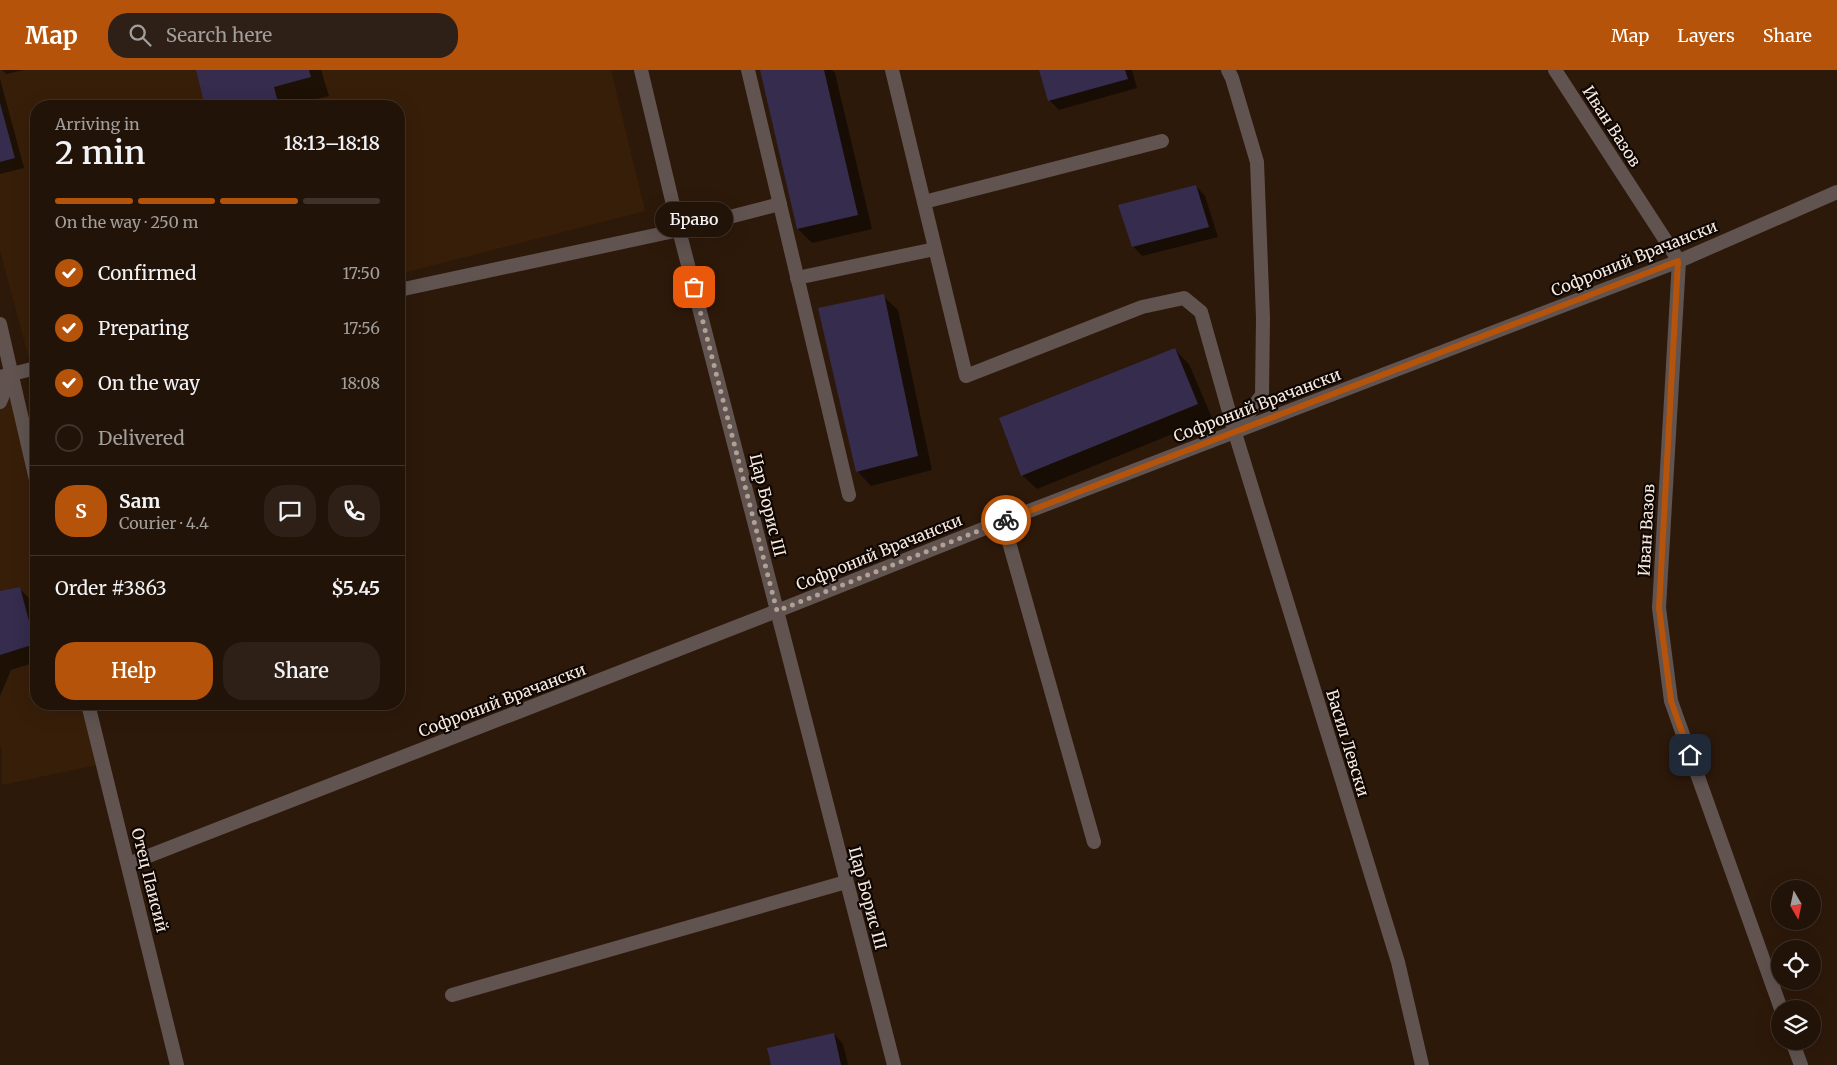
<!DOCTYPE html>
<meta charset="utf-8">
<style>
body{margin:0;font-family:Merriweather,serif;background:#2e2016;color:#f1f3f6;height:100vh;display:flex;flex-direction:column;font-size:19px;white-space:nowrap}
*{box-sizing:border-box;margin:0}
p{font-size:16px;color:#a29e9c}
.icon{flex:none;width:28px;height:28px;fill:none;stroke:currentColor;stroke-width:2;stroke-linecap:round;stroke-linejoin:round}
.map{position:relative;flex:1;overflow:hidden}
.details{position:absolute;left:30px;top:30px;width:375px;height:610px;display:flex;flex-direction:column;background:#221308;border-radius:20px;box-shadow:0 5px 20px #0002,0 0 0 1px #3f3229}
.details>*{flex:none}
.needle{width:32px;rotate:171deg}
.fabs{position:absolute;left:1771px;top:810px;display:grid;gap:10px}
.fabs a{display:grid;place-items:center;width:50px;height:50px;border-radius:50%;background:#221308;box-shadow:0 5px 20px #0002,0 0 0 1px #3f3229;font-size:25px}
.pin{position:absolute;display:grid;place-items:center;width:42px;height:42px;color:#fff;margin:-21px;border-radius:10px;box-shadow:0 2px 8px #0006}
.courier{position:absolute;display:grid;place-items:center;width:50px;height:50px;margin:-25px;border:4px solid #b45309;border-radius:50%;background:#fff;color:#222;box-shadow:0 1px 6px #0007}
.bubble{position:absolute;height:35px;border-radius:18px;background:#221308;box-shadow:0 5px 20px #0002,0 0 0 1px #3f3229;font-size:16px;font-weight:600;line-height:35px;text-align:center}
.headline em{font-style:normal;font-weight:600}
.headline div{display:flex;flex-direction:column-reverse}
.headline{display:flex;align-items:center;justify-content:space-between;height:85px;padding:0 25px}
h1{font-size:32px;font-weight:600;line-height:38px}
.bar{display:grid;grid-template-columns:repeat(4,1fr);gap:8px 5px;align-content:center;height:60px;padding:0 25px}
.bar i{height:6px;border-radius:4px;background:#3f3229}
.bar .selected{background:#b45309}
.bar p{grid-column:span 4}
.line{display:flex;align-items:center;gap:12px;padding:0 25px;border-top:1px solid #3f3229}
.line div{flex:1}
.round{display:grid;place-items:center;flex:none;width:52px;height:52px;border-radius:20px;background:#2e2016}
ol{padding:0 25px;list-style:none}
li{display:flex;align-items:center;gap:15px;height:55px}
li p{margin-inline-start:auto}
li .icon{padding:5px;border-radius:50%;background:#b45309;color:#fff;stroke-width:4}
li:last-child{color:#a29e9c}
li i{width:28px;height:28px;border:2px solid #3f3229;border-radius:50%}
.button{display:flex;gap:10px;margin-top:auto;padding:10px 25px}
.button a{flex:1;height:58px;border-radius:20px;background:#b45309;color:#fff;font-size:20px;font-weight:600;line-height:58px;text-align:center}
.button a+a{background:#2e2016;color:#f1f3f6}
header{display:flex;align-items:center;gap:30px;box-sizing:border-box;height:70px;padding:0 25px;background:#b45309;color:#fff}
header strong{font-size:24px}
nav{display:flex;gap:28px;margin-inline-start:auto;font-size:18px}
.search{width:350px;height:45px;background:#2e2016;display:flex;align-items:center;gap:12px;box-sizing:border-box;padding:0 18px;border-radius:20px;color:#a29e9c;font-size:19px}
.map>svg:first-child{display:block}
.built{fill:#371e09}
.shadow{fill:#0007}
.building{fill:#352c4e}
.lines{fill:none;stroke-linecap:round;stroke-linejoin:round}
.service{stroke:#605350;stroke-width:14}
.minor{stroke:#605350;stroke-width:14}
.done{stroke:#b1a195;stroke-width:5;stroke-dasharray:0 9}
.route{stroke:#b45309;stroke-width:6}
.labels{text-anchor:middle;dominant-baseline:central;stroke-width:4.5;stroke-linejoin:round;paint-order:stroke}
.street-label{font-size:16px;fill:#f8eae0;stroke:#0f0703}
</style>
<header>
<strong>Map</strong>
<div class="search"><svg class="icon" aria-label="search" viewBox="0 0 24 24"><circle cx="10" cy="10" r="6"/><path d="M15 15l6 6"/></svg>Search here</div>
<nav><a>Map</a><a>Layers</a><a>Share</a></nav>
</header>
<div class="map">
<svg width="1837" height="995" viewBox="0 0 1837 995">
<rect width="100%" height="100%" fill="#2d190a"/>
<g class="built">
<polygon points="0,0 611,0 645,141 399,204 399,36 36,36 36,296 31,297 0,180"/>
<polygon points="12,303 36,410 36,634 88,634 102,694 2,715 2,678 0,677 0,336"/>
</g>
<g class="shadow">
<polygon points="2,0 24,0 6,4"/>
<polygon points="197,0 321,0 329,26 292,35 292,36 206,36"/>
<polygon points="762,0 832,0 835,3 872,159 812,173 798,159"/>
<polygon points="1040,0 1132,0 1137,18 1059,40 1050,31"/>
<polygon points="0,9 24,98 0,104"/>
<polygon points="1196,116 1205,126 1218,167 1142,186 1133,176"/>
<polygon points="883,226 898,240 932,400 871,416 857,401"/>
<polygon points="1175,280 1189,294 1212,348 1037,419 1022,405"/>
<polygon points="20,519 34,533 36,540 36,592 11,600 0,626 0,522"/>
<polygon points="834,964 843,974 848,995 772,995"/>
</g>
<g class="building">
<polygon points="196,0 309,0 311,7 274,17 279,36 205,36"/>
<polygon points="760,0 824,0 858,145 797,159"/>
<polygon points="1039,0 1125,0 1128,9 1048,31"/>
<polygon points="0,33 15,88 0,92"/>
<polygon points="1196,115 1209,157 1132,177 1118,135"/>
<polygon points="884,224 918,386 856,402 818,238"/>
<polygon points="1175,278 1198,334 1021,406 999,348"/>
<polygon points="20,517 35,574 0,585 0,521"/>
<polygon points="834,963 841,995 771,995 767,978"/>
</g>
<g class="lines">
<polyline class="service" points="1003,451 1094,772"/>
<g class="minor">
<polyline points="641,0 679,160 894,995"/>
<polyline points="748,0 849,425"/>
<polyline points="892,0 966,306 1142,237 1184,228 1201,242 1235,363 1398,892 1422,995"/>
<polyline points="1228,0 1232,8 1257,92 1263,248 1262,325 1235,362"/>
<polyline points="1555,0 1679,191 1659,538 1671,631 1781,939"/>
<polyline points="924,132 1162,71"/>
<polyline points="797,208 935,179"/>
<polyline points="399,220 679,160 780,134"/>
<polyline points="0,254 36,410"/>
<polyline points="0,307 36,298"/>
<polyline points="0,332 12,303"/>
<polyline points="88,634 177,995"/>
<polyline points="128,794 777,541 1003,451 1679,191 1837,122"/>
<polyline points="452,925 846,812"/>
<polyline points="1792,971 1801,995"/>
</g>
</g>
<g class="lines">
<polyline class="done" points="694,217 777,541 1006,450"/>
<polyline class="route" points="1006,450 1678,191 1659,538 1671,631 1690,685"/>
</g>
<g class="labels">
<g class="street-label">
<text transform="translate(1612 56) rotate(57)">Иван Вазов</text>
<text transform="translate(1634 188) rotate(-22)">Софроний Врачански</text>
<text transform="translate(1257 335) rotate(-21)">Софроний Врачански</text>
<text transform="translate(768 435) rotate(76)">Цар Борис III</text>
<text transform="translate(1646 460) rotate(-87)">Иван Вазов</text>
<text transform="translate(879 482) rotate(-22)">Софроний Врачански</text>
<text transform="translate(502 630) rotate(-21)">Софроний Врачански</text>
<text transform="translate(1348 673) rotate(73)">Васил Левски</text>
<text transform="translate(150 810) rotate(76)">Отец Паисий</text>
<text transform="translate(868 828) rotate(75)">Цар Борис III</text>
</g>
</g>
</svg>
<div class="fabs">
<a><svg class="needle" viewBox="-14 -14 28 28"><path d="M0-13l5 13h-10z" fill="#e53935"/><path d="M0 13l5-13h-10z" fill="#a29e9c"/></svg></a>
<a><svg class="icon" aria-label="locate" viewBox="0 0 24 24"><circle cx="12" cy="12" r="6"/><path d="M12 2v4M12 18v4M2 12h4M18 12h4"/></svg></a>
<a><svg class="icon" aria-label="layers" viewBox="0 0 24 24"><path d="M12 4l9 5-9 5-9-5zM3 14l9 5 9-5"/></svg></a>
</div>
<div class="pin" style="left:694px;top:217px;background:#ea580c"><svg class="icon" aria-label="bag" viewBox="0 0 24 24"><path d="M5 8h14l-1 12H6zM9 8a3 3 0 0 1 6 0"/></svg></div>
<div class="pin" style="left:1690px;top:685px;background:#1f2937"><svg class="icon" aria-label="home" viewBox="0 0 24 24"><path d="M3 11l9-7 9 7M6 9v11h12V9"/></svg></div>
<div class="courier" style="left:1006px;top:450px"><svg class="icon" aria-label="bike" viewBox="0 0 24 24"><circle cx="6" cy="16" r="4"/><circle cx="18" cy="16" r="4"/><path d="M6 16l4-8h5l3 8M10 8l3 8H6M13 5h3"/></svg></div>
<div class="bubble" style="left:655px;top:132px;width:78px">Браво</div>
<section class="details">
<div class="headline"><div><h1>2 min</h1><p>Arriving in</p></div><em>18:13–18:18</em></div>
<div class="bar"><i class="selected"></i><i class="selected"></i><i class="selected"></i><i></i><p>On the way · 250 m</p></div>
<ol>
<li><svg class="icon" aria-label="check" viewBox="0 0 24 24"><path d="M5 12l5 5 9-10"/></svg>Confirmed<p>17:50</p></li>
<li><svg class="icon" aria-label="check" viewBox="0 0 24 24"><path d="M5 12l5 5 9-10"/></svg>Preparing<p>17:56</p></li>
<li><svg class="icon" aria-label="check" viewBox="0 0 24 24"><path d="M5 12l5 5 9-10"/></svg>On the way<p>18:08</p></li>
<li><i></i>Delivered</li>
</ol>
<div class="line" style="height:90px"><b class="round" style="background:#b45309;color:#fff">S</b><div><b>Sam</b><p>Courier · 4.4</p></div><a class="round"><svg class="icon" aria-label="chat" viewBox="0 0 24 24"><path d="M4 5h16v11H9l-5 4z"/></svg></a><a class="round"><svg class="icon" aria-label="phone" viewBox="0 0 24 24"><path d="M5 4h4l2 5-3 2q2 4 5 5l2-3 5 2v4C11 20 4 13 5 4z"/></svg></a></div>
<div class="line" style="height:65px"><div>Order #3863</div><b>$5.45</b></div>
<div class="button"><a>Help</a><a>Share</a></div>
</section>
</div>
